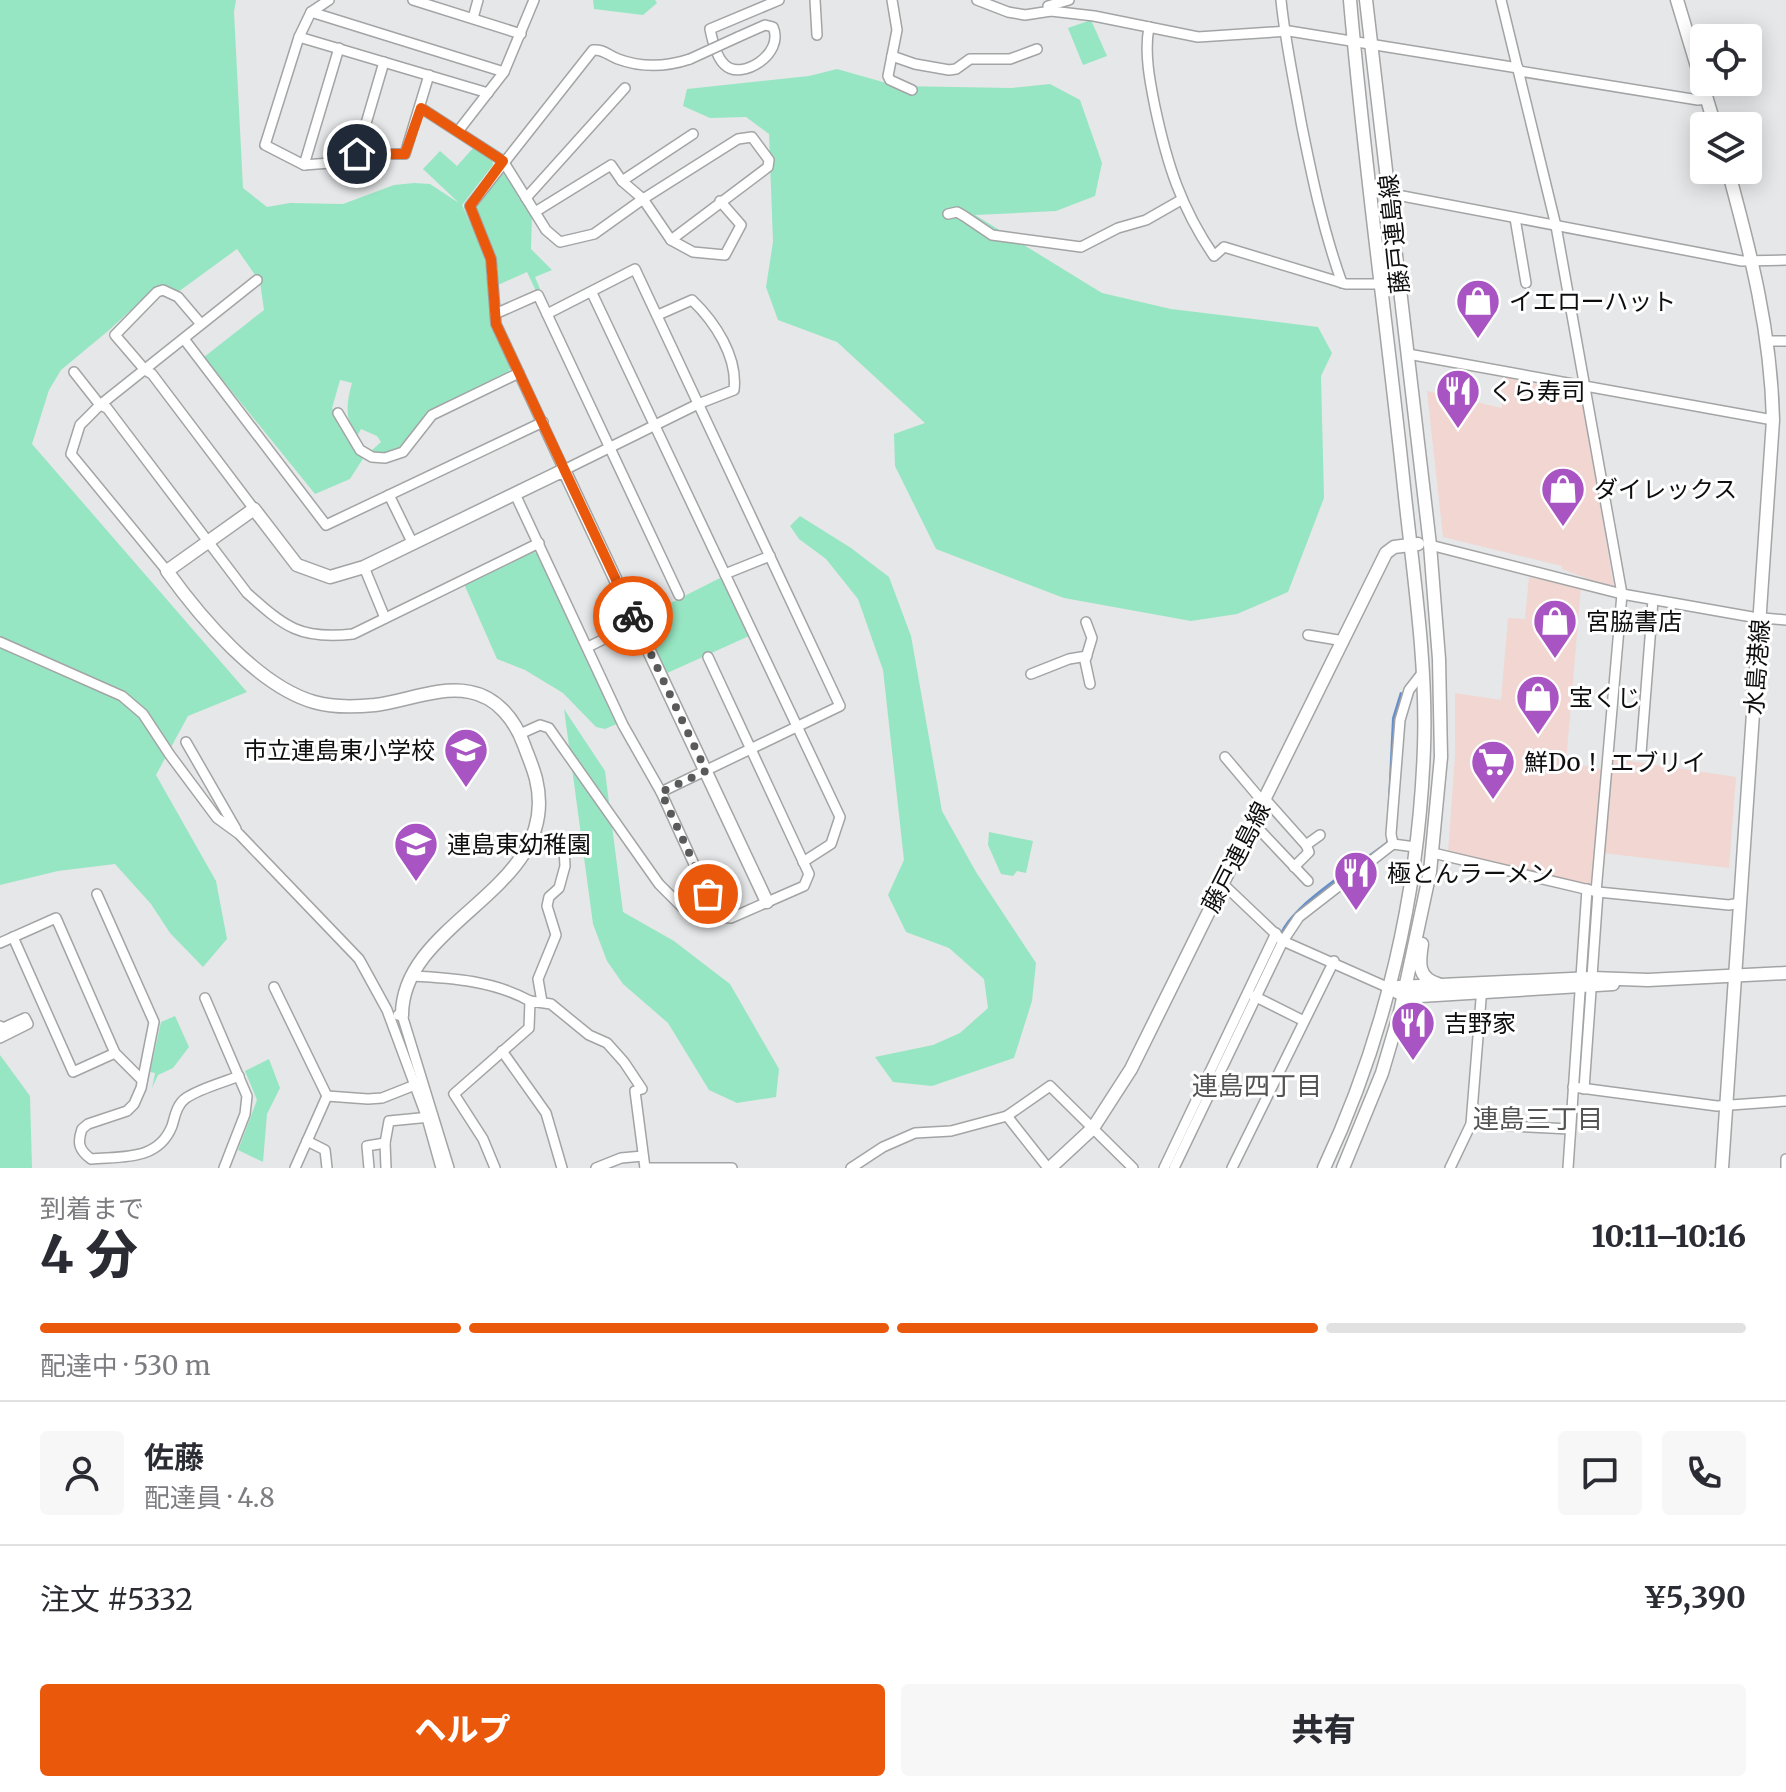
<!DOCTYPE html>
<html lang="ja">
<meta charset="utf-8">
<style>
body{margin:0;font-family:Merriweather,"Noto Sans JP",serif;background:#f7f7f7;color:#2b2b33;height:100vh;display:flex;flex-direction:column;font-size:30px;white-space:nowrap}
*{box-sizing:border-box;margin:0}
p{font-size:26px;color:#7c7c81}
.icon{flex:none;width:44px;height:44px;fill:none;stroke:currentColor;stroke-width:2;stroke-linecap:round;stroke-linejoin:round}
.map{position:relative;height:1168px;overflow:hidden}
.side{display:flex;flex-direction:column;background:#fff;flex:1}
.side>*{flex:none}
.tools{position:absolute;left:1690px;top:24px;display:grid;gap:16px}
.tools a{display:grid;place-items:center;width:72px;height:72px;border-radius:8px;background:#fff;box-shadow:0 4px 20px #0003;font-size:40px}
.pin{position:absolute;display:grid;place-items:center;width:68px;height:68px;color:#fff;margin:-34px;border:4px solid #fff;border-radius:50%;box-shadow:0 2px 8px #0007}
.courier{position:absolute;display:grid;place-items:center;width:80px;height:80px;margin:-40px;border:6px solid #ea580c;border-radius:50%;background:#fff;color:#222;box-shadow:0 2px 10px #0007}
.overview em{font-style:normal;font-weight:800}
.overview div{display:flex;flex-direction:column-reverse}
.overview{display:flex;align-items:center;justify-content:space-between;height:136px;padding:0 40px}
h1{font-size:52px;font-weight:800;line-height:60px}
.bar{display:grid;grid-template-columns:repeat(4,1fr);gap:12px 8px;align-content:center;height:96px;padding:0 40px}
.bar i{height:10px;border-radius:6px;background:#e1e1e2}
.bar .current{background:#ea580c}
.bar p{grid-column:span 4}
.line{display:flex;align-items:center;gap:20px;padding:0 40px;border-top:2px solid #e1e1e2}
.line div{flex:1}
.round{display:grid;place-items:center;flex:none;width:84px;height:84px;border-radius:8px;background:#f7f7f7}
.primary-button{display:flex;gap:16px;margin-top:auto;padding:16px 40px}
.primary-button a{flex:1;height:92px;border-radius:8px;background:#ea580c;color:#fff;font-size:32px;font-weight:800;line-height:92px;text-align:center}
.primary-button a+a{background:#f7f7f7;color:#2b2b33}
.map>svg:first-child{display:block}
.commercial{fill:#f1d6d2}
.green{fill:#97e6c3}
.water{fill:#6790ca}
.lines{fill:none;stroke-linecap:round;stroke-linejoin:round}
.street-casing{stroke:#a3a4a5;stroke-width:12}
.secondary-casing{stroke:#a3a4a5;stroke-width:15}
.street{stroke:#fff;stroke-width:9}
.secondary{stroke:#fff;stroke-width:12}
.street-bridge-casing{stroke:#a3a4a5;stroke-width:12;stroke-linecap:butt}
.street-bridge{stroke:#fff;stroke-width:9}
.done{stroke:#5a5a5b;stroke-width:8;stroke-dasharray:0 14.4}
.route{stroke:#ea580c;stroke-width:10}
.labels{text-anchor:middle;dominant-baseline:central;stroke-width:6;stroke-linejoin:round;paint-order:stroke}
.street-label{font-size:24px;fill:#0e0e0f;stroke:#fff}
.poi-label{font-size:24px;fill:#0e0e0f;stroke:#fff;text-anchor:start}
.neighbourhood-label{font-size:26px;fill:#535354;stroke:#fff}
</style>
<div class="map">
<svg width="1786" height="1168" viewBox="0 0 1786 1168">
<rect width="100%" height="100%" fill="#e6e7e8"/>
<g class="commercial">
<polygon points="1501,373 1581,390 1614,589 1562,569 1562,566 1443,537 1427,391 1502,408"/>
<polygon points="1529,577 1581,587 1566,762 1601,769 1600,785 1608,786 1610,758 1736,777 1729,868 1594,852 1590,888 1448,853 1455,757 1455,693 1501,700 1508,618 1525,619"/>
</g>
<g class="green">
<path d="M0 0H236L234 12 243 188 267 207 290 203 343 204 394 185 414 183 430 184 459 203 423 169 440 151 457 166 474 147 492 158 493 165 462 205 483 251 487 269 492 325 511 366 508 374 427 412 412 438 400 450 386 454 370 452 381 442 377 436 361 429 356 438C345 417 346 404 352 383L340 380 332 408 356 449 364 457 350 479 315 494 204 357 264 310 260 282 237 249 178 292 162 285 154 289 108 331 61 370 49 390 32 444 247 692 188 716 156 775 216 881 227 939 203 967 170 933 151 904 115 864 58 871 0 885Z"/>
<polygon points="593,0 655,0 657,3 643,15 594,9"/>
<polygon points="1091,20 1107,56 1083,65 1068,28"/>
<polygon points="837,69 897,86 1012,88 1050,84 1080,100 1102,163 1095,196 1056,211 975,215 1102,293 1171,309 1318,327 1332,353 1321,376 1324,498 1288,592 1237,614 1191,621 1064,598 936,549 895,466 894,434 925,423 837,342 778,320 766,287 773,242 769,134 746,117 710,118 683,106 687,89 809,76"/>
<polygon points="499,171 505,171 532,215 531,249 552,270 535,277 540,289 536,291 527,272 498,285 495,263 475,208 477,200"/>
<polygon points="800,516 851,548 889,577 911,636 942,811 976,872 1036,963 1032,1001 1014,1058 932,1086 893,1082 875,1057 933,1045 960,1033 988,1008 984,979 949,948 906,932 888,895 904,860 883,670 858,599 826,559 799,539 790,526"/>
<polygon points="533,552 540,554 619,723 605,729 596,727 563,693 525,670 497,659 464,584"/>
<polygon points="720,578 724,580 749,636 665,674 639,619"/>
<polygon points="564,709 605,771 623,912 674,941 730,984 779,1069 776,1097 737,1103 709,1090 668,1023 623,984 607,961 593,924"/>
<polygon points="989,832 1033,841 1026,873 1017,871 1013,876 1001,874 988,845"/>
<polygon points="175,1016 189,1047 173,1068 158,1075 152,1088 155,1073 150,1072 161,1022"/>
<polygon points="0,1055 30,1096 32,1168 0,1168"/>
<polygon points="269,1059 280,1088 267,1114 263,1162 238,1150 257,1100 245,1071"/>
</g>
<g class="water">
<path d="M1400 692 1404 693 1395 719 1390 844 1283 936 1280 933C1295 901 1356 865 1386 842L1392 718Z"/>
<polygon points="1590,896 1593,896 1580,1085 1576,1084"/>
</g>
<g class="lines">
<g class="street-casing">
<g id="street">
<polyline points="329,0 311,12 299,37 265,145 304,165 330,163 357,154 405,154 429,75"/>
<polyline points="413,0 521,34"/>
<polyline points="815,0 817,35"/>
<polyline points="892,0 897,30 888,76 890,80 912,90"/>
<polyline points="977,0 1008,12 1025,15 1051,11 1094,16 1198,37 1289,31 1518,68"/>
<path d="M1281 0C1285 41 1294 81 1301 122 1312 177 1323 230 1342 283"/>
<polyline points="1501,0 1556,226 1622,594 1596,892"/>
<polyline points="1048,6 1069,0"/>
<polyline points="311,12 504,72"/>
<polyline points="473,18 478,0"/>
<path d="M1149 27C1144 53 1150 82 1155 107 1167 164 1181 208 1214 256L1224 247 1346 284H1382"/>
<polyline points="299,37 488,93"/>
<path d="M738 37 765 25 773 27C785 54 741 81 725 65 717 58 712 39 710 29L779 0"/>
<polyline points="892,56 915,64 949,70 956,69 970,59 1010,59 1037,49"/>
<polyline points="1519,71 1698,100 1708,99"/>
<polyline points="421,108 503,161 546,230 560,242 594,234 643,199 738,139 752,137 769,160 768,167 671,240"/>
<polyline points="459,130 504,72 534,0"/>
<polyline points="357,154 384,62"/>
<polyline points="304,165 339,48"/>
<polyline points="622,181 693,134"/>
<polyline points="1371,190 1742,261 1786,260"/>
<polyline points="526,198 625,88"/>
<polyline points="535,212 611,165 622,181 643,199 671,240 693,252 725,255 741,225 720,201"/>
<polyline points="948,214 957,212 964,216 992,235 1081,247 1118,228 1146,220 1181,200"/>
<polyline points="1515,218 1526,283"/>
<polyline points="592,293 840,817 831,844 803,862"/>
<polyline points="495,314 538,295 679,595"/>
<polyline points="547,314 635,269 840,706 661,792"/>
<path d="M658 315 692 300C715 322 738 357 734 390L698 404 564 470 496 324 491 259 470 206 593 50C603 49 608 55 618 59 642 68 666 67 690 59"/>
<polyline points="201,324 178,297 163,290 157,292 115,335 145,370 152,374 254,509"/>
<polyline points="184,339 326,525 543,422"/>
<polyline points="1768,341 1786,341"/>
<polyline points="1408,354 1773,420"/>
<path d="M74 372 100 405 107 408 247 593C285 627 300 640 353 634L539 543"/>
<polyline points="338,413 360,450 372,457 385,458 403,452 432,415 519,373"/>
<polyline points="515,494 623,725 661,792 719,919"/>
<polyline points="389,495 413,544"/>
<polyline points="1430,545 1622,594 1752,617 1786,620"/>
<polyline points="364,567 385,618"/>
<polyline points="167,571 71,454 80,425 100,405 257,280"/>
<polyline points="725,574 770,556"/>
<polyline points="1086,622 1092,638 1085,661 1090,684"/>
<polyline points="1308,635 1344,641"/>
<polyline points="0,642 122,696 143,714 170,755 217,818 239,834 359,959 387,1010 427,1118 441,1168"/>
<polyline points="588,647 636,623"/>
<polyline points="1031,674 1069,659 1087,656"/>
<polyline points="520,734 540,725 549,728 659,884 684,909 696,915 731,918 804,886 809,874 708,657"/>
<polyline points="186,742 236,829"/>
<polyline points="1641,753 1653,600"/>
<polyline points="1225,757 1263,802"/>
<polyline points="1265,799 1306,845"/>
<polyline points="1253,823 1308,881"/>
<polyline points="532,834 564,848 565,866 559,888 549,897 547,906 556,935 538,979 542,1002"/>
<polyline points="1393,844 1391,834 1400,720 1409,690 1423,672"/>
<polyline points="1433,853 1598,892 1729,905 1740,903"/>
<polyline points="1294,867 1309,852 1306,845 1320,835"/>
<polyline points="1222,883 1283,941 1389,988"/>
<path d="M97 894 154 1022 141 1088 134 1104 127 1111 88 1124 82 1129C77 1143 79 1150 91 1159 123 1156 158 1161 172 1126 175 1116 177 1104 186 1098 201 1088 222 1083 239 1076"/>
<polyline points="13,937 73,1072 115,1053"/>
<polyline points="0,943 56,918 115,1053 142,1080"/>
<path d="M412 976C453 978 494 981 530 1001"/>
<polyline points="274,987 327,1096"/>
<polyline points="1254,996 1304,1021"/>
<polyline points="205,998 247,1096 245,1114 224,1168"/>
<polyline points="398,1015 402,1015 449,1168"/>
<polyline points="0,1026 1,1029 25,1018 28,1024 0,1038"/>
<polyline points="502,1051 546,1113 562,1168"/>
<polyline points="1573,1087 1717,1106 1786,1101"/>
<polyline points="1584,1089 1598,892"/>
<polyline points="327,1096 368,1099 382,1098 420,1083"/>
<polyline points="1007,1116 1048,1168"/>
<polyline points="1471,1124 1570,1129"/>
<polyline points="307,1141 325,1150 327,1168"/>
<polyline points="295,1168 327,1096"/>
<polyline points="369,1168 367,1146 385,1143"/>
<polyline points="386,1168 385,1143 389,1121 430,1117"/>
<polyline points="495,1168 483,1139 454,1094 529,1028 530,1001 551,1004 589,1035 607,1043 624,1062 642,1089 635,1091 645,1168"/>
<polyline points="596,1168 621,1158 643,1156"/>
<polyline points="645,1168 732,1168"/>
<polyline points="851,1168 883,1147 915,1133 951,1131 1007,1116 1050,1086 1133,1168"/>
<polyline points="1164,1168 1276,933"/>
<polyline points="1174,1168 1283,941 1299,917 1393,844 1415,847"/>
<polyline points="1232,1168 1334,961"/>
<polyline points="1450,1168 1471,1124 1482,987"/>
<polyline points="1568,1168 1587,889"/>
<polyline points="1786,1168 1786,1159"/>
</g>
</g>
<g class="secondary-casing">
<g id="secondary">
<polyline points="1677,0 1715,126"/>
<path d="M1422 944C1419 962 1417 978 1438 984"/>
<polyline points="1398,987 1592,978 1648,980 1786,973"/>
<polyline points="1397,992 1404,995 1420,996 1613,984"/>
<path d="M402 1015C402 919 563 889 536 779 533 767 528 756 524 745 515 720 497 697 470 692 438 686 407 701 375 705 355 707 334 708 314 702 258 686 200 617 167 571L254 509 297 565 330 577 364 567 564 470 767 902"/>
<polyline points="1050,1168 1093,1128 1131,1069 1386,553 1394,547 1418,544"/>
<path d="M1324 1168C1386 1036 1419 892 1424 747 1427 661 1413 573 1404 487 1387 325 1364 163 1350 0"/>
<polyline points="1343,1168 1382,1073 1400,1012 1430,872 1441,757 1439,659 1430,545 1366,0"/>
<path d="M1722 1168 1773 420C1771 332 1751 254 1728 170"/>
</g>
</g>
<use href="#street" class="street"/>
<use href="#secondary" class="secondary"/>
<g class="street-bridge-casing">
<polyline id="street-bridge" points="690,59 738,37"/>
</g>
<use href="#street-bridge" class="street-bridge"/>
</g>
<g class="lines">
<polyline class="done" points="633,616 706,771 661,792 708,894"/>
<polyline class="route" points="357,154 405,154 421,108 503,161 470,206 491,259 496,324 633,616"/>
</g>
<defs>
<g id="shop-pin" transform="scale(2.3)"><path d="M0 17L-7.5 6A9.5 9.5 0 1 1 7.5 6Z" fill="#a854c2" stroke="#fff"/><path d="M-5-2.5h2.3a2.7 3.5 0 0 1 5.4 0H5L5.5 6h-11ZM-1.5-2.5h3a1.5 2.3 0 0 0-3 0Z" fill="#fff"/></g>
<g id="restaurant-pin" transform="scale(2.3)"><path d="M0 17L-7.5 6A9.5 9.5 0 1 1 7.5 6Z" fill="#a854c2" stroke="#fff"/><path d="M-5-6h1v4h1v-4h1v4h1v-4h1v5L-1.5 .5V6h-2V.5L-5-1ZM5-6V6H3V1.5H1.5Q1.5-4 5-6Z" fill="#fff"/></g>
<g id="school-pin" transform="scale(2.3)"><path d="M0 17L-7.5 6A9.5 9.5 0 1 1 7.5 6Z" fill="#a854c2" stroke="#fff"/><path d="M0-5L7-2L0 1L-7-2ZM-4 1L0 2.5L4 1V4Q0 6-4 4Z" fill="#fff"/></g>
<g id="supermarket-pin" transform="scale(2.3)"><path d="M0 17L-7.5 6A9.5 9.5 0 1 1 7.5 6Z" fill="#a854c2" stroke="#fff"/><path d="M-6-5.5h2.5l.6 2H6L4.5 2H-2.5L-4.4-4H-6ZM-1.5 3.2a1.3 1.3 0 1 0 .1 0ZM3 3.2a1.3 1.3 0 1 0 .1 0Z" fill="#fff"/></g>
</defs>
<g fill-rule="evenodd">
<use href="#shop-pin" x="1478" y="301"/>
<use href="#restaurant-pin" x="1458" y="391"/>
<use href="#shop-pin" x="1563" y="489"/>
<use href="#shop-pin" x="1555" y="621"/>
<use href="#shop-pin" x="1538" y="697"/>
<use href="#school-pin" x="466" y="750"/>
<use href="#supermarket-pin" x="1493" y="762"/>
<use href="#school-pin" x="416" y="844"/>
<use href="#restaurant-pin" x="1356" y="873"/>
<use href="#restaurant-pin" x="1413" y="1023"/>
</g>
<g class="labels">
<g class="street-label">
<text transform="translate(1394 234) rotate(-96)">藤戸連島線</text>
<text transform="translate(1757 667) rotate(-86)">水島港線</text>
<text transform="translate(1236 857) rotate(-63)">藤戸連島線</text>
</g>
<g class="poi-label">
<text x="1509" y="301">イエローハット</text>
<text x="1489" y="391">くら寿司</text>
<text x="1594" y="489">ダイレックス</text>
<text x="1586" y="621">宮脇書店</text>
<text x="1569" y="697">宝くじ</text>
<text x="435" y="750" text-anchor="end">市立連島東小学校</text>
<text x="1524" y="762">鮮Do！ エブリイ</text>
<text x="447" y="844">連島東幼稚園</text>
<text x="1387" y="873">極とんラーメン</text>
<text x="1444" y="1023">吉野家</text>
</g>
<g class="neighbourhood-label">
<text x="1257" y="1085">連島四丁目</text>
<text x="1538" y="1118">連島三丁目</text>
</g>
</g>
</svg>
<div class="tools">
<a><svg class="icon" aria-label="locate" viewBox="0 0 24 24"><circle cx="12" cy="12" r="6"/><path d="M12 2v4M12 18v4M2 12h4M18 12h4"/></svg></a>
<a><svg class="icon" aria-label="layers" viewBox="0 0 24 24"><path d="M12 4l9 5-9 5-9-5zM3 14l9 5 9-5"/></svg></a>
</div>
<div class="pin" style="left:708px;top:894px;background:#ea580c"><svg class="icon" aria-label="bag" viewBox="0 0 24 24"><path d="M5 8h14l-1 12H6zM9 8a3 3 0 0 1 6 0"/></svg></div>
<div class="pin" style="left:357px;top:154px;background:#1f2937"><svg class="icon" aria-label="home" viewBox="0 0 24 24"><path d="M3 11l9-7 9 7M6 9v11h12V9"/></svg></div>
<div class="courier" style="left:633px;top:616px"><svg class="icon" aria-label="bike" viewBox="0 0 24 24"><circle cx="6" cy="16" r="4"/><circle cx="18" cy="16" r="4"/><path d="M6 16l4-8h5l3 8M10 8l3 8H6M13 5h3"/></svg></div>
</div>
<section class="side">
<div class="overview"><div><h1>4 分</h1><p>到着まで</p></div><em>10:11–10:16</em></div>
<div class="bar"><i class="current"></i><i class="current"></i><i class="current"></i><i></i><p>配達中 · 530 m</p></div>
<div class="line" style="height:144px"><a class="round"><svg class="icon" aria-label="person" viewBox="0 0 24 24"><circle cx="12" cy="8" r="4"/><path d="M4 21q1-7 8-7t8 7"/></svg></a><div><b>佐藤</b><p>配達員 · 4.8</p></div><a class="round"><svg class="icon" aria-label="chat" viewBox="0 0 24 24"><path d="M4 5h16v11H9l-5 4z"/></svg></a><a class="round"><svg class="icon" aria-label="phone" viewBox="0 0 24 24"><path d="M5 4h4l2 5-3 2q2 4 5 5l2-3 5 2v4C11 20 4 13 5 4z"/></svg></a></div>
<div class="line" style="height:104px"><div>注文 #5332</div><b>¥5,390</b></div>
<div class="primary-button"><a>ヘルプ</a><a>共有</a></div>
</section>
